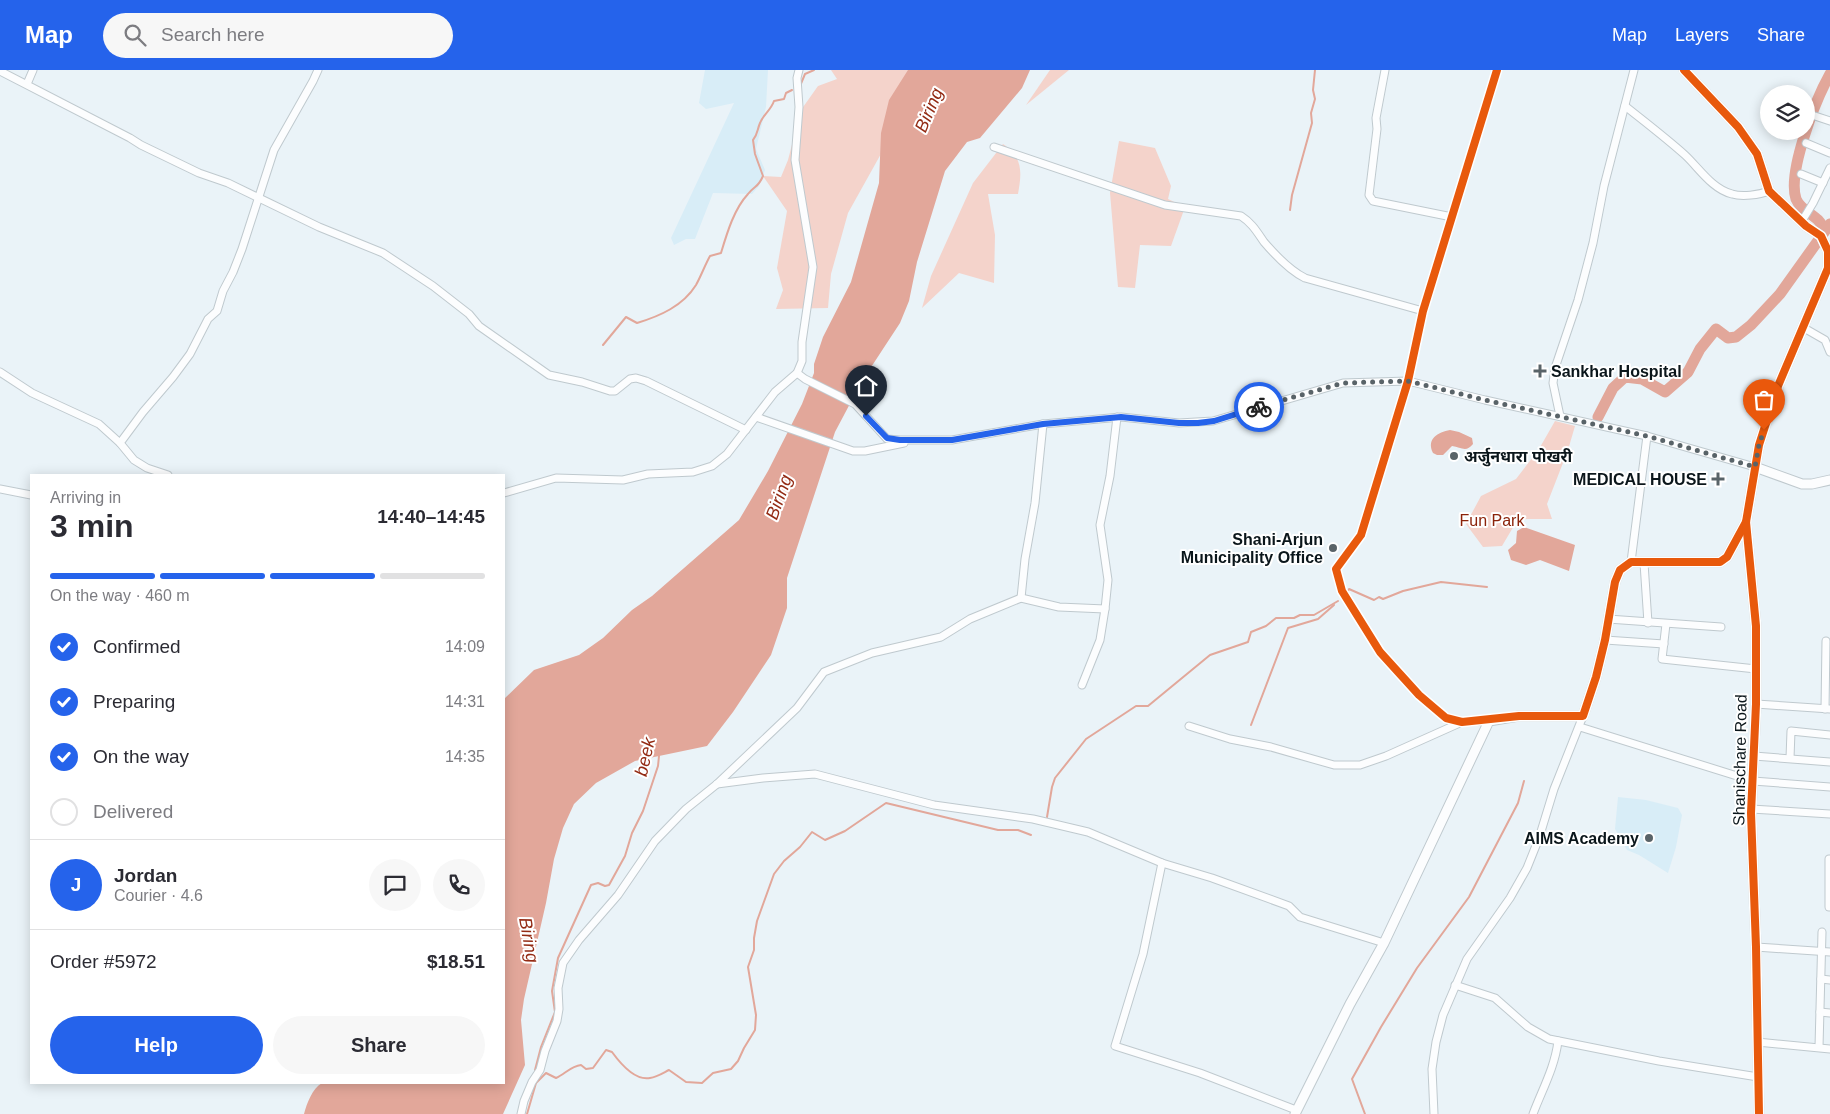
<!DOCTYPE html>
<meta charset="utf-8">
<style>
body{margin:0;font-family:Arial,"Noto Sans Devanagari",sans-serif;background:#f7f7f7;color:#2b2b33;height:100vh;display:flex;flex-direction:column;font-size:19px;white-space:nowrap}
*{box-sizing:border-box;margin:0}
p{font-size:16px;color:#7c7c81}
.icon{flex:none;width:28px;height:28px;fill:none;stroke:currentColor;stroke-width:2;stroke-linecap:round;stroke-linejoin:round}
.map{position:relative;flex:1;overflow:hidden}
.panel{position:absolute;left:30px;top:404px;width:475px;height:610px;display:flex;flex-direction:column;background:#fff;border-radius:0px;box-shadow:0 2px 12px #0003}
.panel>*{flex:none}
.fabs{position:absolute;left:1760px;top:15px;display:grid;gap:10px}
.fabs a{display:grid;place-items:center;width:55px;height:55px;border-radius:50%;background:#fff;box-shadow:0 2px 12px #0003;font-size:25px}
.pin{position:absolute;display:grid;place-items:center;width:42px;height:42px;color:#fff;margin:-51px -21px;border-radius:50% 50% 50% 0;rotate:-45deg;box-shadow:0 0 5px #0007}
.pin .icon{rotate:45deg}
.courier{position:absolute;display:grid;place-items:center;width:50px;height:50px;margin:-25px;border:4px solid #2563eb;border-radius:50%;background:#fff;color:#222;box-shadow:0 1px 6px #0007}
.head em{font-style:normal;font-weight:800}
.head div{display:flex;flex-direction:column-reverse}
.head{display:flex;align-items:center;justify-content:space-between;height:85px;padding:0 20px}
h1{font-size:32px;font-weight:800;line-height:38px}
.bar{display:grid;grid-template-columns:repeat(4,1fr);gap:8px 5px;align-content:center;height:60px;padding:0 20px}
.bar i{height:6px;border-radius:4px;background:#e1e1e2}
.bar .selected{background:#2563eb}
.bar p{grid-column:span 4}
.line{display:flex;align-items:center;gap:12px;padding:0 20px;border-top:1px solid #e1e1e2}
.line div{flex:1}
.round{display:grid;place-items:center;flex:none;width:52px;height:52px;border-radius:26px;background:#f7f7f7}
ol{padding:0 20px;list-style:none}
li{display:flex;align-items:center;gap:15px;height:55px}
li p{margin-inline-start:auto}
li .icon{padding:5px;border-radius:50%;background:#2563eb;color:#fff;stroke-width:4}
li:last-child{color:#7c7c81}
li i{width:28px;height:28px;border:2px solid #e1e1e2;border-radius:50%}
.cta{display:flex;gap:10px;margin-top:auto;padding:10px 20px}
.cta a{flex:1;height:58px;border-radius:30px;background:#2563eb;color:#fff;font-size:20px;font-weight:800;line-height:58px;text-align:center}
.cta a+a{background:#f7f7f7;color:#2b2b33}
header{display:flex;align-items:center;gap:30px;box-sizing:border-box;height:70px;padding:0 25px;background:#2563eb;color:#fff}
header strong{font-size:24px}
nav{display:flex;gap:28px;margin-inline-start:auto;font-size:18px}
.search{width:350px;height:45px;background:#f7f7f7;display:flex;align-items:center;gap:12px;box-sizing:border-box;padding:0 18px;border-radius:28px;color:#7c7c81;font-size:19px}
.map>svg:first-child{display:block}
.built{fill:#d8edf7}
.green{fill:#f4d3cb}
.water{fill:#e2a79a}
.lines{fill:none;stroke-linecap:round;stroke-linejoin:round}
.stream{stroke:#e2a79a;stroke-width:2}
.river{stroke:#e2a79a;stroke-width:11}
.minor-casing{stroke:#bfc9ce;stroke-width:9}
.tertiary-casing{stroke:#bfc9ce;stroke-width:11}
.minor{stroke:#fcfdfe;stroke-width:7}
.tertiary{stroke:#fcfdfe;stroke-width:9}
.cycleway-casing{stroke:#fff;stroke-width:11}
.cycleway{stroke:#e8590c;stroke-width:8}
.done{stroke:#596368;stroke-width:5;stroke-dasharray:0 9}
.route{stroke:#2563eb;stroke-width:6}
.poi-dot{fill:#596368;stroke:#fff;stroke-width:2}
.labels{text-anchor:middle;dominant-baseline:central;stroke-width:4;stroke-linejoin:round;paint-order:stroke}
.poi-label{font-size:16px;font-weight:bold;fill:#0b161b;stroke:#fff;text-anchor:end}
.park-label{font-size:16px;fill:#8b230a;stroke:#fff}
.street-label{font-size:16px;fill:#0b161b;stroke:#fff}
.water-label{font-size:18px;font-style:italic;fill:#932b14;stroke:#fff}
</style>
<header>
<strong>Map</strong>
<div class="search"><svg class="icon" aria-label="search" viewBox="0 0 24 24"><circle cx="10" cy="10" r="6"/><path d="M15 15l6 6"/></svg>Search here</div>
<nav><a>Map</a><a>Layers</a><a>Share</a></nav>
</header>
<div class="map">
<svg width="1830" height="1044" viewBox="0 0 1830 1044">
<rect width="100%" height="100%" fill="#eaf3f8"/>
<g class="built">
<polygon points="705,0 768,0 766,37 756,79 765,100 759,116 752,124 713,123 695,169 686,169 674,175 671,168 734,33 706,39 699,33"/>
<polygon points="1618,727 1646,730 1678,738 1682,745 1676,777 1668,803 1639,785 1627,780 1615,759"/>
</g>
<g class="green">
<polygon points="831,0 914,0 882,82 848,143 831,204 828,238 776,239 783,220 777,198 787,141 763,106 781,107 788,90 801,40 818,16 837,9"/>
<polygon points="1050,0 1069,0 1026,35"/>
<polygon points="1119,71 1155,78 1171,116 1168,129 1185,137 1171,176 1140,175 1135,218 1118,217 1110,123"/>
<path d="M1003 74C1023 88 1022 102 1018 124H988L995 165 994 213 959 203 922 238 931 206 973 113Z"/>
<polygon points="1555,351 1575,356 1568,380 1547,434 1552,449 1518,449 1502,476 1483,477 1466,454 1481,426 1516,409 1539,379"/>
</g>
<g class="water">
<path d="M908 0H1030L1022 18 980 68 967 72 945 101 917 192 909 231 900 253 862 311 835 362 787 508V538L771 585 733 642 707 676 635 691 596 713 574 734 563 758 554 789 546 833 524 929 521 950 525 995 503 1044H304C307 1033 312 1019 322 1013L504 1012V629L534 600 579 585 603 568 632 540 652 526 739 450 768 401 802 334 814 303V294L823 267 851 212 879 113 881 63 889 30Z"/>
<path d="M1450 360 1459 362 1472 368 1473 374C1466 383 1461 377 1452 376L1443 385H1437L1433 383C1426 369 1438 362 1450 360Z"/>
<polygon points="1524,457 1575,475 1569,501 1540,490 1526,495 1511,490 1508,480 1516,473 1517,461"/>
</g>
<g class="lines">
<g class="stream">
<polyline points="800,16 805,4 814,0"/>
<polyline points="1290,140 1292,125 1312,53 1311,43 1315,29 1313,20 1315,0"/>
<path d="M603 275 626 247 637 253C660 246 683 236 696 215 701 206 705 195 710 186L721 183C727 163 734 139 748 124 755 115 758 118 763 106L755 84 753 70C758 64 757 60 760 53 763 45 771 40 774 31L784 29 786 23 792 20"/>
<polyline points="1346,523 1349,519 1374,530 1379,527 1383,529 1403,521 1441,512 1487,517"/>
<polyline points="1251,655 1288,558 1318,549 1334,535"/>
<polyline points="1047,747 1052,717 1055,708 1086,669 1136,636 1148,636 1210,585 1248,572 1251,562 1266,556 1276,548 1294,548 1300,545 1314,545 1338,531"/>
<polyline points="535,1000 541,977 555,942 552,921 558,888 591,815 598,813 605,816 609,815 625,786 632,763 643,741 658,696 659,686"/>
<path d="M536 1013 546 1003 556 1008C565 1004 571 996 581 995L586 999 593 998 606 980 612 982C620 993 635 1011 650 1008 657 1007 663 1003 669 1000L686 1012 702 1013 713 1003 731 999 738 991 744 978 755 960 756 945 748 897 754 880V868L757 851 774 804 784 791 800 777 812 762 825 770 845 761 886 733 998 760H1018L1031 765"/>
<polyline points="527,1044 536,1013"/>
<polyline points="1365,1044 1352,1009 1381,957 1417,898 1469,827 1518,733 1524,711"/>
</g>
<g class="river">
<path d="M1825 160C1823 157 1821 153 1818 150 1811 143 1800 139 1796 129 1787 102 1816 29 1830 4"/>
<polyline points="1598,347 1613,318 1625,307 1642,309 1665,322 1688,302 1700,279 1716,259 1728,268 1736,267 1751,255 1780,224 1830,154"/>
</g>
<g class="minor-casing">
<g id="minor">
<polyline points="1385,0 1376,48 1377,59 1369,125 1373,131 1452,147"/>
<polyline points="0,1 130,68 141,75 199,103 228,113 319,157 383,183 433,216 469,244 479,256 549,305 582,312 610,321 615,321 630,309 636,308 646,311 746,360"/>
<polyline points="27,14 33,0"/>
<path d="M1625 36C1645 52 1666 68 1685 85 1699 98 1712 119 1732 124 1742 127 1759 125 1769 121"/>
<polyline points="1815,46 1830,51"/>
<polyline points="1806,73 1830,83"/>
<path d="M994 77 1165 135 1241 146C1252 153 1257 162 1264 172 1276 186 1289 200 1305 208L1423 241"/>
<polyline points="1801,104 1823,113"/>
<polyline points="1802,151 1813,133 1830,98"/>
<polyline points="1804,258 1825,270 1830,282"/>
<polyline points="0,302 32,323 99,354 120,373"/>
<polyline points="797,303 805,309 855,334 887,369 900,370 952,370 1043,354 1121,347 1179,353 1213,351 1343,313 1408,311 1485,330 1647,366 1755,397"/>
<polyline points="1560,346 1553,313 1555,298 1578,230 1593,173 1604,116 1634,0"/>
<polyline points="756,347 853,381 865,381 904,373"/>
<polyline points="168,405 147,398 134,390 120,373 143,342 173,307 190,284 208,249 217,241 223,221 233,202 242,179 274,80 313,11 318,0"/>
<polyline points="0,419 31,425"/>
<polyline points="504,423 556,408 623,410 648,404 693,402 712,396 727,384 775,322 797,303 802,291 802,272 813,197 795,90 799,37 797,8 799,0"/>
<polyline points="1631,492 1647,366"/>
<polyline points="1644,493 1648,553"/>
<polyline points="1021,528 1025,489 1035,433 1043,354"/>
<polyline points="1608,549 1721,557"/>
<polyline points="1666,554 1662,589 1756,599"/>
<polyline points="1605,570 1664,574"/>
<polyline points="1082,615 1100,570 1105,539"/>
<polyline points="1756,634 1830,639"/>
<polyline points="1825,639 1826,571"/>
<polyline points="1489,651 1462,652 1446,648 1419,625 1380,582 1342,521 1336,499 1361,465 1408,311 1423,241 1497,0"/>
<polyline points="1189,656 1230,669 1271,677 1334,695 1360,695 1386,686 1462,652"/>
<polyline points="1580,657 1753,711 1830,717"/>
<polyline points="1754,686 1830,692"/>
<polyline points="1790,688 1791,661 1830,665"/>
<polyline points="717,714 763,708 815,704 934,735 1033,749 1088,762 1162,793 1212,808 1289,836 1300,847 1384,873"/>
<polyline points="1751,739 1830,744"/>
<polyline points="1162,793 1143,884 1115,976 1200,1003 1296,1040"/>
<polyline points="1829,837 1829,789"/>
<polyline points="1756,877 1830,882"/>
<polyline points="1821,909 1830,910"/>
<polyline points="1455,915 1495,928 1528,957 1549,969 1659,991 1758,1007"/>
<polyline points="1820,942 1830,943"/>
<polyline points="1757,972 1830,979"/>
<polyline points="1819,977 1822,862"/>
<polyline points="521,1044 524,1031 532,1012 540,1000 545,981 557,951 559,939 558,918 563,893 579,870 618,825 655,771 686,739 717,714 797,638 824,602 872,583 941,567 970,549 1021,528 1059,537 1105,539 1108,510 1100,455 1110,406 1117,347"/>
<polyline points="1434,1044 1432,999 1436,972 1443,945 1467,889 1510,828 1527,798 1539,768 1554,719 1583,646"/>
<path d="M1533 1044C1542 1020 1555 997 1558 971"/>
</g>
</g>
<g class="tertiary-casing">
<g id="tertiary">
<polyline points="1684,0 1738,57 1757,84 1769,121 1806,156 1821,166 1828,181 1828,198 1778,316 1759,375 1746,452 1756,556 1756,634 1751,743 1756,877 1759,1044"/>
<polyline points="1755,397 1802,414 1812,414 1830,410"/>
<polyline points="1295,1044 1350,934 1384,873 1489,651 1519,646 1583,646 1596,607 1605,570 1615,512 1620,500 1631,492 1720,492 1727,487 1746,452"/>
</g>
</g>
<use href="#minor" class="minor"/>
<use href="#tertiary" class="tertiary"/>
<g class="cycleway-casing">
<g id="cycleway">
<polyline points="1497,0 1423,241 1408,311 1361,465 1336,499 1342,521 1380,582 1419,625 1446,648 1462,652 1519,646 1583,646 1596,607 1605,570 1615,512 1620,500 1631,492 1720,492 1727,487 1746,452"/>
<polyline points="1684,0 1738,57 1757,84 1769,121 1806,156 1821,166 1828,181 1828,198 1778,316 1759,375 1746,452 1756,556 1756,634 1751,743 1756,877 1759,1044"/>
</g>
</g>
<use href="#cycleway" class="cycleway"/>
</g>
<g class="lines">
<polyline class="done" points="1259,337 1343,313 1408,311 1485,330 1647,366 1755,397 1759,375 1764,360"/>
<polyline class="route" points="866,346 887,368 900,370 952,370 1043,354 1121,347 1179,353 1198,353 1214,351 1259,337"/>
</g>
<g class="poi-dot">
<path d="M1537.5 293.5h5v5h5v5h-5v5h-5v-5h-5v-5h5z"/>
<circle cx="1454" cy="386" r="5"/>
<path d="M1715.5 401.5h5v5h5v5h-5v5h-5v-5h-5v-5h5z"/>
<circle cx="1333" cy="478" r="5"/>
<circle cx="1649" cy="768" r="5"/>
</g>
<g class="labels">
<g class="poi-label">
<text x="1551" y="301" text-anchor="start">Sankhar Hospital</text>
<text x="1464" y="386" text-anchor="start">अर्जुनधारा पोखरी</text>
<text x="1707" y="409">MEDICAL HOUSE</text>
<text x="1323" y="469">Shani-Arjun<tspan x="1323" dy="18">Municipality Office</tspan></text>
<text x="1639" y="768">AIMS Academy</text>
</g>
<g class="park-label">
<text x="1492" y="450">Fun Park</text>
</g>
<g class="street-label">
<text transform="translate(1740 690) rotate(-89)">Shanischare Road</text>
</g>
<g class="water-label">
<text transform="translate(929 40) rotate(-67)">Biring</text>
<text transform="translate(779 427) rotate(-70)">Biring</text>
<text transform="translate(645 687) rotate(-77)">beek</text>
<text transform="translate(529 870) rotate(80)">Biring</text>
</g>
</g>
</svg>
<div class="fabs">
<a><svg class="icon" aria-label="layers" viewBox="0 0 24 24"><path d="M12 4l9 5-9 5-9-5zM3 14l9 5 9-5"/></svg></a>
</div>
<div class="pin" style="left:1764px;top:360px;background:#ea580c"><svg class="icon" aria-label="bag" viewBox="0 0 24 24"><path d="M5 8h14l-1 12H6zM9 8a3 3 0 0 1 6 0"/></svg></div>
<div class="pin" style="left:866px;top:346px;background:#1f2937"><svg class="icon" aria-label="home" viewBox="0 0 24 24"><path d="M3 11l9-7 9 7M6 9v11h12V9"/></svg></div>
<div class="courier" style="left:1259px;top:337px"><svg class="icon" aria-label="bike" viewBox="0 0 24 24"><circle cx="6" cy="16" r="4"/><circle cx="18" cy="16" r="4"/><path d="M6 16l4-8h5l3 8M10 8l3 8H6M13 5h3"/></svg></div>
<section class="panel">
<div class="head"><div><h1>3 min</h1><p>Arriving in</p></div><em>14:40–14:45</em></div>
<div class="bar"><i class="selected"></i><i class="selected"></i><i class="selected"></i><i></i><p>On the way · 460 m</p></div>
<ol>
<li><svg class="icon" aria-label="check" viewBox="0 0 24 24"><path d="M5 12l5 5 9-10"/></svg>Confirmed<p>14:09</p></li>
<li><svg class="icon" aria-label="check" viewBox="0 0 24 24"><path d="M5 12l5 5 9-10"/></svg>Preparing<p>14:31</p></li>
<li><svg class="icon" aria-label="check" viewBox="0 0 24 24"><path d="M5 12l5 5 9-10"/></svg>On the way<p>14:35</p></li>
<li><i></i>Delivered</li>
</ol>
<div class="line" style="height:90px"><b class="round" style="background:#2563eb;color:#fff">J</b><div><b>Jordan</b><p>Courier · 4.6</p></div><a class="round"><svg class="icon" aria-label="chat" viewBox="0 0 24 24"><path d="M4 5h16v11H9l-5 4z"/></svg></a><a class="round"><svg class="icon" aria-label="phone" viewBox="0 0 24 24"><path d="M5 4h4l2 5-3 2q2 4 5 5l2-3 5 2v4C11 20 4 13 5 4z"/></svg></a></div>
<div class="line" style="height:65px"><div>Order #5972</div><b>$18.51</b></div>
<div class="cta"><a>Help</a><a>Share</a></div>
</section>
</div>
